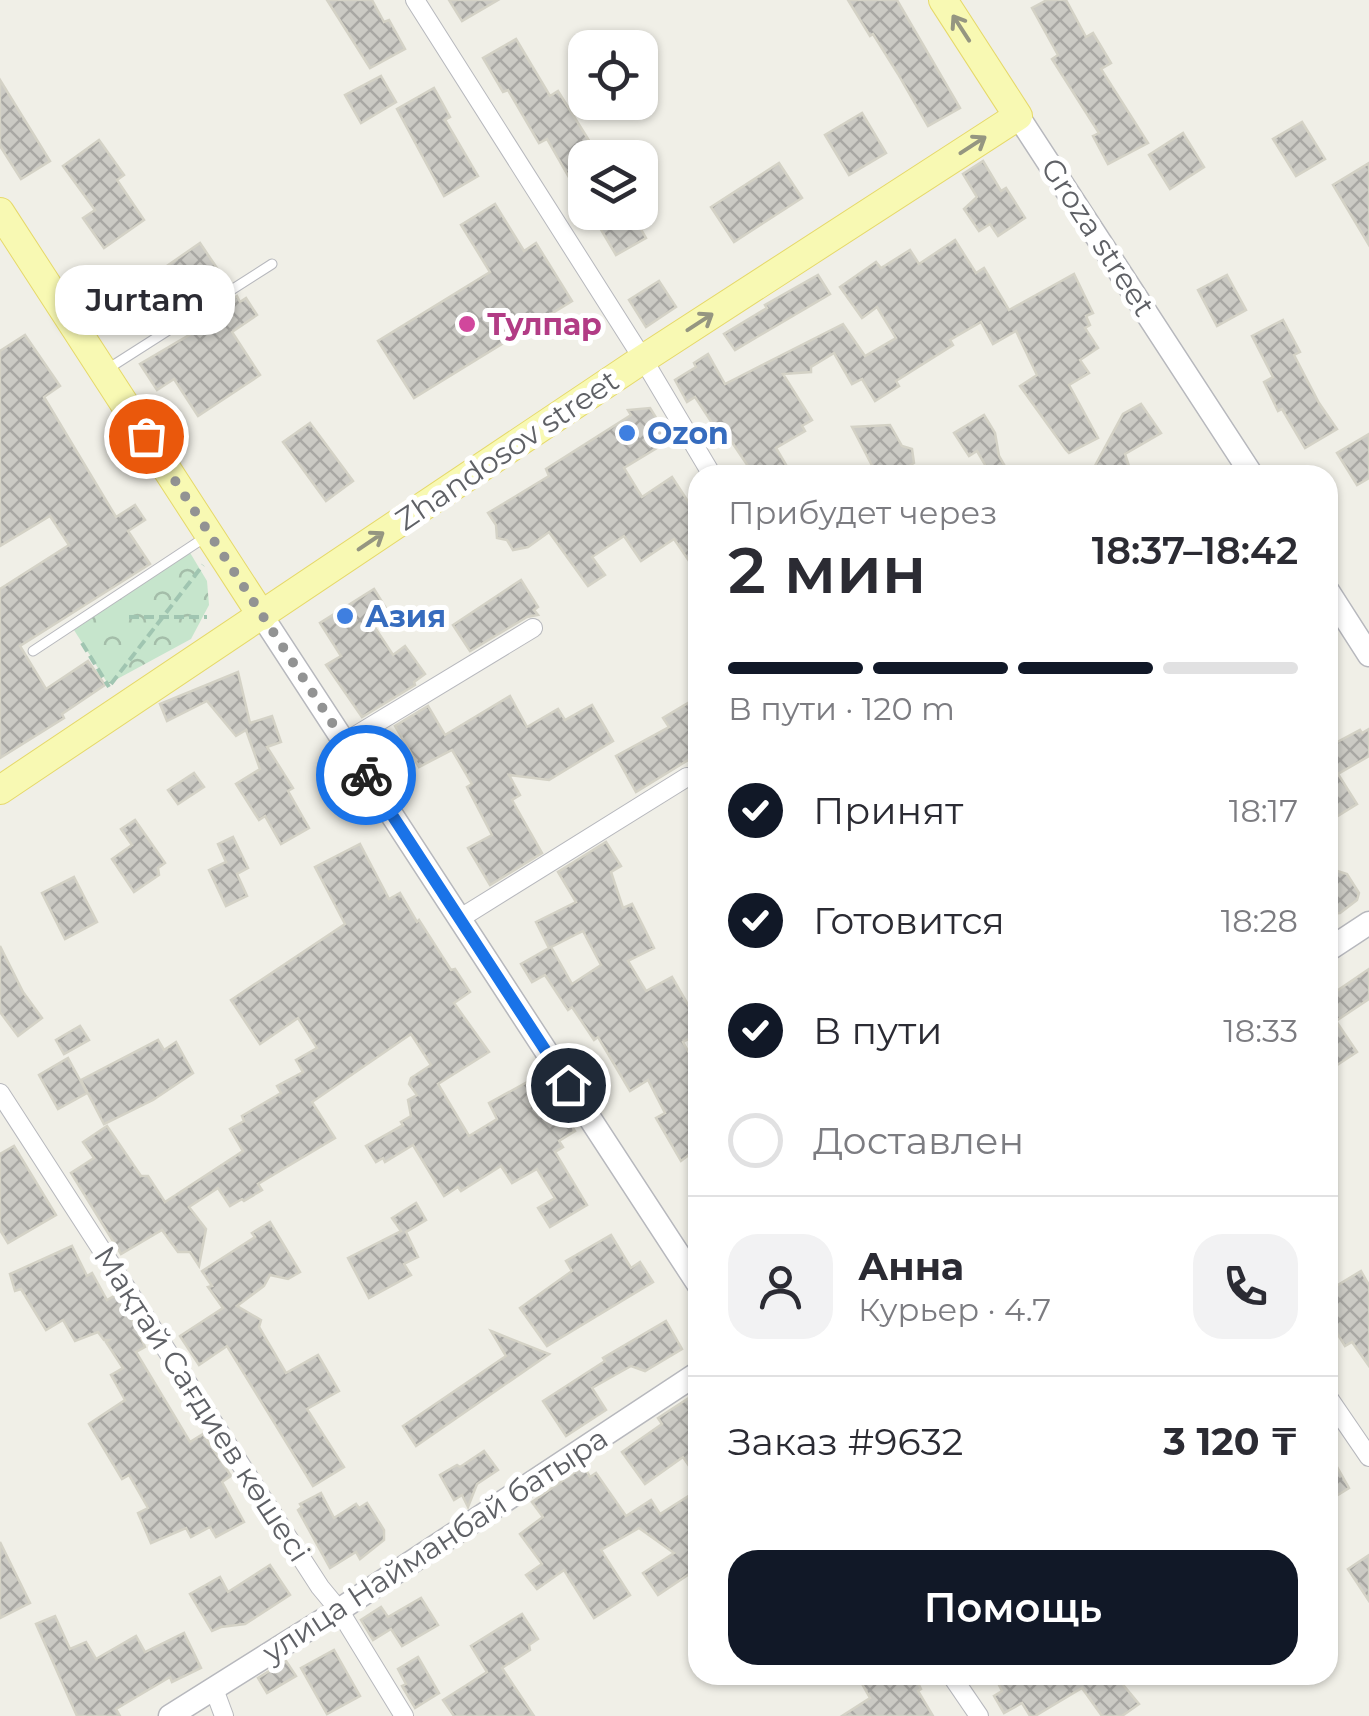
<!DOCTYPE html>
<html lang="ru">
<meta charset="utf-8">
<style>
body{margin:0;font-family:Montserrat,sans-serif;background:#f2f2f3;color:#2b2b33;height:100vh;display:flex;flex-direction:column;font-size:38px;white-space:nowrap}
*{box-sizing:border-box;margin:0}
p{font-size:32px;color:#7c7c81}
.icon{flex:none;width:55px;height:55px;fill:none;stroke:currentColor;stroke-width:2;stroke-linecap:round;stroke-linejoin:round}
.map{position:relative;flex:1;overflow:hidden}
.details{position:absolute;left:688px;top:465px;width:650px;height:1220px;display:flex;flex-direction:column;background:#fff;border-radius:30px;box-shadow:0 2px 8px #0004}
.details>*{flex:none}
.controls{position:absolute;left:568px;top:30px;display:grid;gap:20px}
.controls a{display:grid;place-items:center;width:90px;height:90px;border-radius:20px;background:#fff;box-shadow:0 2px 8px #0004;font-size:50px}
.pin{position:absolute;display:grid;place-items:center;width:85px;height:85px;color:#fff;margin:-42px;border:5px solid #fff;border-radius:50%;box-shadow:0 2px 10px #0007}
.courier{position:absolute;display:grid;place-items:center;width:100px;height:100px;margin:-50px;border:8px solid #1a73e8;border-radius:50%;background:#fff;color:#222;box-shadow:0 2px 12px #0007}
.bubble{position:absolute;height:70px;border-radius:30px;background:#fff;box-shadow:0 2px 8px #0004;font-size:32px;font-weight:600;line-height:70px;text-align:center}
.overview em{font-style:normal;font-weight:600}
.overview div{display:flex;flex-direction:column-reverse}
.overview{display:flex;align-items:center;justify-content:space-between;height:170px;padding:0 40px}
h1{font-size:65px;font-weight:600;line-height:75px}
.bar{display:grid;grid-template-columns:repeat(4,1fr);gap:15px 10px;align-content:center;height:120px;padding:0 40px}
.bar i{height:12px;border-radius:8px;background:#e1e1e2}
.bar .current{background:#111827}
.bar p{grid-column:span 4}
.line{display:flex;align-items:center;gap:25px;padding:0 40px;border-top:2px solid #e1e1e2}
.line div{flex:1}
.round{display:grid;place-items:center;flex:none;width:105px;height:105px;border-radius:30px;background:#f2f2f3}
ol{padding:0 40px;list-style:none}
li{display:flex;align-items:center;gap:30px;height:110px}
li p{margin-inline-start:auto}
li .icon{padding:10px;border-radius:50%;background:#111827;color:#fff;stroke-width:4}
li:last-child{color:#7c7c81}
li i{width:55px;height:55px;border:5px solid #e1e1e2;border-radius:50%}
.primary-button{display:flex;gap:20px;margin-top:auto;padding:20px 40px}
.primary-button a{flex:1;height:115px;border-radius:30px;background:#111827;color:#fff;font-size:40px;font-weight:600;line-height:115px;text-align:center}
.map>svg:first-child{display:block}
.park{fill:url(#park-crowns)}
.building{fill:url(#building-cross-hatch);stroke:#d4d2c6;stroke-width:2.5}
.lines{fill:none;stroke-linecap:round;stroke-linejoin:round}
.service-casing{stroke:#b7b8bd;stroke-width:11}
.minor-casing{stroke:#b7b8bd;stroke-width:20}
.tertiary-casing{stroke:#b7b8bd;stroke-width:25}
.primary-casing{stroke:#e6d96a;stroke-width:30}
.path{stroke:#a0c5b1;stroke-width:4;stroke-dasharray:10 5;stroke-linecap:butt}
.service{stroke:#fff;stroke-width:9}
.minor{stroke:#fff;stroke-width:18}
.tertiary{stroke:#fff;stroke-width:22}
.primary{stroke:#f8f9b3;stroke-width:28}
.oneway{stroke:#959681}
.done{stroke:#929393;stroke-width:10;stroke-dasharray:0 18}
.route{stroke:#1a73e8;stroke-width:12}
.hotel-dot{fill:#d1479c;stroke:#fff;stroke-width:4}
.shop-dot{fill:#3f7fe0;stroke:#fff;stroke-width:4}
.labels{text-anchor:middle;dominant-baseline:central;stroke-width:10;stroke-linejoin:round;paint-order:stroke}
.street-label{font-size:30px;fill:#5f6166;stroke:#fff}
.hotel-label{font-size:30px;font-weight:bold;fill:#b23c85;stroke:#fff;text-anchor:start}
.shop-label{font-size:30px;font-weight:bold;fill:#366cbe;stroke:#fff;text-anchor:start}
</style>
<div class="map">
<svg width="1369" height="1716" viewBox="0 0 1369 1716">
<defs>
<pattern id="park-crowns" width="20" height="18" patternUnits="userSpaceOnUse" patternTransform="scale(2.5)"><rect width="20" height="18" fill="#c6e5cc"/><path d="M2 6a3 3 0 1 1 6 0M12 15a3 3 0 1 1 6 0" fill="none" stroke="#a4bda9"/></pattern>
<pattern id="building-cross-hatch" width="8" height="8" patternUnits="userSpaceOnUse" patternTransform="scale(2.5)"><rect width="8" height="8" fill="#cbcac4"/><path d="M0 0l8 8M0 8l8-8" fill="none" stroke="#a8a7a3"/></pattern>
</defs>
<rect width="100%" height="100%" fill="#f0efe7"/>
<polygon class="park" points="189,551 207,581 209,605 191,639 108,684 74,630"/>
<g class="building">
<polygon points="327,0 372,0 384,22 389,20 405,49 370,68"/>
<polygon points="449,0 498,0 462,21"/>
<polygon points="848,0 897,0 960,108 928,126 898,74 873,34 870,36"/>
<polygon points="1047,0 1066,0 1086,37 1093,33 1111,63 1101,69 1148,143 1108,164 1093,136 1099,133 1052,59 1058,55 1032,8"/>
<polygon points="516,39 550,96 558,91 600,158 585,158 585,180 574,186 547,139 539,143 508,90 503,92 483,58"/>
<polygon points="381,76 396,102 361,123 345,95"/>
<polygon points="0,80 50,161 21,179 0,146"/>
<polygon points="434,88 450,117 445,120 478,176 444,196 397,109"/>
<polygon points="862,113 886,153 849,175 825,135"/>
<polygon points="1302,122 1325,159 1296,176 1273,139"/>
<polygon points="1183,133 1204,167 1170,189 1149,155"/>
<polygon points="99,140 124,175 117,180 144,220 104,248 83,218 95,210 63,166"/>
<polygon points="983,161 1001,191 1006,188 1025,218 998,236 990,224 979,231 964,209 977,197 963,174"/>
<polygon points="779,163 802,198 734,242 711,207"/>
<polygon points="1369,163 1369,245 1333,185"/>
<polygon points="495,204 524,251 536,243 572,301 414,398 378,341 490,272 461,225"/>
<polygon points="603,212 631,212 646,238 616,255 594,218"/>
<polygon points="955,240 976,273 984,268 1009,310 1074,274 1093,313 1086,316 1090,325 1085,328 1098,348 1080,360 1089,373 1069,385 1098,438 1069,453 1066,450 1020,386 1037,375 1016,331 993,344 981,322 950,340 953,345 896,381 899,386 875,401 862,379 852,384 834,353 811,367 811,372 783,374 812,420 802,426 805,431 776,448 792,475 754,475 721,426 716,429 695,397 687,402 675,380 696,367 694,363 708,354 725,384 843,324 865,356 896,338 877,307 862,318 840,287 876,262 881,268 910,250 919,264"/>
<polygon points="200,243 227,283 187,308 161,270"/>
<polygon points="818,275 830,294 735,350 724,334 767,308 765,305"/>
<polygon points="1227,275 1246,310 1217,326 1198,290"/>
<polygon points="659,281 676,307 646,327 629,300"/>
<polygon points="237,296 240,302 246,298 257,315 232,332 260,375 198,416 174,379 157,390 140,364 201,328 197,322"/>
<polygon points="1283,320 1300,352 1294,355 1319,403 1337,429 1305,448 1282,409 1278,411 1264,382 1273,377 1252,336"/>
<polygon points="25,335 60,386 44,397 116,517 135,505 145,520 128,531 150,564 20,646 46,689 88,661 105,685 62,714 64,718 0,758 0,589 69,545 50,516 0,546 0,351"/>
<polygon points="1141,404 1161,433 1125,454 1131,472 1090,475 1123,414"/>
<polygon points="650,408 670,440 624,468 642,497 672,477 689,503 698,499 698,574 674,539 641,561 624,536 592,557 605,575 588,586 549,532 528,547 513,550 507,540 497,538 496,525 488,513 549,476 546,469 631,415 628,410"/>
<polygon points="984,415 995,433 999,456 1010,475 991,475 977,451 969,456 954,433"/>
<polygon points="310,423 353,481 326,501 283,442"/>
<polygon points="890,425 902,446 912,449 914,463 895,475 877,475 852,427"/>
<polygon points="1369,434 1369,478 1357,485 1337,453"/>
<polygon points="521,580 538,607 534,610 538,615 527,617 470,651 453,625"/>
<polygon points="374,589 389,613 372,623 393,655 405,646 425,674 414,682 415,685 362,717 326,665 341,656 320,623"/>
<polygon points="238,672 250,723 272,716 281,742 267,747 293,788 288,791 309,828 281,844 265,816 259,820 236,784 260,769 246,730 236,736 207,701 167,721 160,704"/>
<polygon points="510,696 527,727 558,709 565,720 592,705 613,741 549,780 509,775 520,795 512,800 542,853 490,885 468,848 492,835 467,787 472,784 452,750 419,767 395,726 428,706 445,735"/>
<polygon points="698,697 698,754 636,792 616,756 669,727 663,718"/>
<polygon points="1369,729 1369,756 1338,774 1357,804 1328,822 1328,747 1360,730 1362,733"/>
<polygon points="194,773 204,787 178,804 168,790"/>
<polygon points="135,820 165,863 158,868 159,875 134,892 112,859 132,845 121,829"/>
<polygon points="233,837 248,868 237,874 247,896 226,906 209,870 226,862 218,844"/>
<polygon points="606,842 621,866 611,872 623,908 632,904 654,948 628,961 646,991 672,977 698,1022 698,1034 683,1042 698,1069 698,1148 681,1161 656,1118 665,1113 648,1080 630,1091 598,1037 594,1040 572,1007 568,1010 545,975 532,982 521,964 551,947 572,984 601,965 583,931 549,948 536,922 576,902 558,872"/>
<polygon points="360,844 389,899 400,893 417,922 419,920 451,970 455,969 470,992 454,1003 489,1052 438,1084 469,1136 497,1119 489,1103 531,1080 551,1117 562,1110 575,1131 559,1141 563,1147 555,1152 587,1205 550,1227 538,1208 555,1198 537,1169 512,1183 501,1166 461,1191 458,1187 444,1196 413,1145 385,1162 383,1158 376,1162 366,1146 403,1125 401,1122 411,1116 408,1100 417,1095 409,1084 411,1078 431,1065 411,1034 312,1102 335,1138 258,1184 262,1190 244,1201 242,1199 230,1206 218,1188 189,1207 206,1229 199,1266 190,1252 178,1252 162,1230 121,1254 71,1173 94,1158 83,1142 107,1126 141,1176 148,1176 165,1202 243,1151 230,1129 244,1121 242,1116 281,1093 277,1086 303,1072 296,1060 317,1048 298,1018 260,1044 231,1000 345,924 315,867"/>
<polygon points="1328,868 1347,874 1359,893 1357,900 1340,913 1328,914"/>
<polygon points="74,877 97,922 65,939 42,893"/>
<polygon points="0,946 23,992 42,1018 18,1036 0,1012"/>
<polygon points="1369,969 1369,999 1336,1021 1357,1052 1328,1071 1328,997"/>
<polygon points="80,1026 89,1040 64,1054 56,1040"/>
<polygon points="158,1040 164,1050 176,1042 193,1073 153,1100 104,1124 81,1080"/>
<polygon points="68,1058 87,1093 58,1109 39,1075"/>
<polygon points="14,1146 56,1215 8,1243 0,1230 0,1154"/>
<polygon points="416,1203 426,1220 406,1232 418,1257 404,1264 411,1275 369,1298 348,1258 401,1231 392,1218"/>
<polygon points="270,1222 300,1272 288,1279 270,1275 264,1286 237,1306 261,1320 259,1327 286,1373 318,1355 339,1391 307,1409 344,1467 313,1486 227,1346 199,1365 180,1336 223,1308 208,1287 212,1286 202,1271 255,1237 252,1233"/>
<polygon points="611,1235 631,1268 640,1262 653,1282 547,1346 520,1308 572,1271 566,1261"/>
<polygon points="72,1246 87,1276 92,1273 107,1300 116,1295 135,1324 145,1347 136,1352 190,1442 203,1434 231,1476 222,1482 244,1522 216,1537 210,1527 191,1537 186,1528 151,1543 138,1513 148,1508 129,1475 122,1479 89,1424 125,1400 111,1375 123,1368 106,1342 109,1340 104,1340 98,1332 75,1341 63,1320 46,1330 21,1289 15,1291 10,1274"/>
<polygon points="1361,1271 1369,1285 1369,1366 1352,1342 1345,1346 1337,1333 1328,1339 1328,1291"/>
<polygon points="666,1321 682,1349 645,1371 631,1366 592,1388 606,1410 566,1436 543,1401 605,1361 603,1358"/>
<polygon points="491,1331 549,1354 416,1446 403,1426 506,1356"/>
<polygon points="698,1392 698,1479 683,1457 645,1484 622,1452 662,1424 658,1418"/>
<polygon points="484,1451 498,1470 477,1484 468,1507 462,1495 454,1500 440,1475 457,1465 460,1467"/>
<polygon points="1328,1451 1349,1488 1328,1501"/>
<polygon points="584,1466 590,1477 596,1473 626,1516 651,1500 660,1514 698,1490 698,1568 658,1595 643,1573 674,1553 639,1528 601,1550 630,1595 594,1618 564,1570 537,1589 526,1575 542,1564 520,1534 543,1517 532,1502"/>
<polygon points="321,1493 334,1518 356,1504 359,1508 367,1503 384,1530 384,1540 360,1559 356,1552 330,1568 298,1510 302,1507 300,1504"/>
<polygon points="0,1542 30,1603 0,1618"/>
<polygon points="1369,1555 1369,1601 1348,1569"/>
<polygon points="270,1565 290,1595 245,1624 221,1627 212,1631 190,1594 220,1577 228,1592"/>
<polygon points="421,1598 438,1625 402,1646 391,1629 373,1640 361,1620 381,1607 388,1617"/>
<polygon points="522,1614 538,1639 529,1645 530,1650 502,1668 534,1716 454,1716 443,1700 487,1672 471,1646"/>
<polygon points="55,1616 70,1649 86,1642 96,1659 136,1636 145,1652 184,1633 201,1668 172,1682 170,1677 116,1709 120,1716 77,1716 36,1624"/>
<polygon points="334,1650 360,1696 327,1714 301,1668"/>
<polygon points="418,1657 439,1693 415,1708 402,1686 406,1684 398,1669"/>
<polygon points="286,1661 296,1676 267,1693 258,1678"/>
<polygon points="857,1675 896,1675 900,1682 914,1675 921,1689 918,1691 933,1716 842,1716 870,1698"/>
<polygon points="994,1675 1115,1675 1139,1704 1122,1716 1102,1716 1082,1688 1035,1716 1030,1716 1022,1703 1004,1713 994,1696 1002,1691"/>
</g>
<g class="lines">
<g class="service-casing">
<g id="service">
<polyline points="106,370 272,264"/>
<polyline points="33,651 207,536"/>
</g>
</g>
<g class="minor-casing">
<g id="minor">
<polyline points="415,0 643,359 712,475"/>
<polyline points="345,742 533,628"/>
<polyline points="459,919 687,777"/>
<polyline points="0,1093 320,1587 339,1610 404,1716"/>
<polyline points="1328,1397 1369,1457"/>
<polyline points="951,1675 979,1716"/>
<polyline points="214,1689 224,1716"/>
</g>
</g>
<g class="tertiary-casing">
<g id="tertiary">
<polyline points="1018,116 1252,475"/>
<polyline points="1328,591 1369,655"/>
<polyline points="262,616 698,1284"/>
<polyline points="1328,950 1369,923"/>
<polyline points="170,1716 339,1610 698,1373"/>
</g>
</g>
<g class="primary-casing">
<g id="primary">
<polyline points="0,212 262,616"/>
<polyline points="0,790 637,363 1018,116 943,0"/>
</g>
</g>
<g class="path">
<polyline points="129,617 207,617"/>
<polyline points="82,643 109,687"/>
<polyline points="111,684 203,565"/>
</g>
<use href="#service" class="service"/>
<use href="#minor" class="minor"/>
<use href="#tertiary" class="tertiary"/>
<use href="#primary" class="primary"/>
</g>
<defs><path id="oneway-shaft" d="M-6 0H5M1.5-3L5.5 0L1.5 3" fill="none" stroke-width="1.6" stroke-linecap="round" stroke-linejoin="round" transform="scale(2.5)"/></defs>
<g class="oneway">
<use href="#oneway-shaft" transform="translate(961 28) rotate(-123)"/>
<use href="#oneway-shaft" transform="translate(973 145) rotate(-33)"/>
<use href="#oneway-shaft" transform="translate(700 322) rotate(-33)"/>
<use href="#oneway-shaft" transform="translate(371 541) rotate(-34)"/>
</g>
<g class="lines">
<polyline class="done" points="146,436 366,775"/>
<polyline class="route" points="366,775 568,1085"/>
</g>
<circle class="hotel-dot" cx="467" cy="324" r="10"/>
<g class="shop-dot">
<circle cx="627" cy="433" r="10"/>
<circle cx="345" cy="616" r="10"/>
</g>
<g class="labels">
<g class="street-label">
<text transform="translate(1098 237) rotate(57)">Groza street</text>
<text transform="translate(507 450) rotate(-34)">Zhandosov street</text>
<text transform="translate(202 1404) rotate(57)">Мақтай Сағдиев көшесі</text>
<text transform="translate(435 1545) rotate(-33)">улица Найманбай батыра</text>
</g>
<g class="hotel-label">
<text x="487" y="324">Тулпар</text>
</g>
<g class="shop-label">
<text x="647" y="433">Ozon</text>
<text x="365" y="616">Азия</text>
</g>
</g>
</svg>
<div class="controls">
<a><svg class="icon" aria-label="locate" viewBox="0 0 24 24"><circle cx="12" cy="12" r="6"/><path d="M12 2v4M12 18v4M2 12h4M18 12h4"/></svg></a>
<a><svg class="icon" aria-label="layers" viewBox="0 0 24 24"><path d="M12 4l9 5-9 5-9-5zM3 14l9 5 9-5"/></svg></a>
</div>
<div class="pin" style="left:146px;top:436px;background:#ea580c"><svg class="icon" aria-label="bag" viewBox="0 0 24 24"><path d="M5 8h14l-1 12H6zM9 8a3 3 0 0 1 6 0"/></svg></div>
<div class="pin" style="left:568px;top:1085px;background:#1f2937"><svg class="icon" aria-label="home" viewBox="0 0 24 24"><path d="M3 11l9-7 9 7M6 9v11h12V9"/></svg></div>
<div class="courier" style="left:366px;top:775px"><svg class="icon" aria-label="bike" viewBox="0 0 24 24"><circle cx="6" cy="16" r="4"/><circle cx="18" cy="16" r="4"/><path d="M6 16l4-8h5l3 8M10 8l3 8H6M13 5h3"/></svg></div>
<div class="bubble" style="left:55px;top:265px;width:180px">Jurtam</div>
<section class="details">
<div class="overview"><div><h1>2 мин</h1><p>Прибудет через</p></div><em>18:37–18:42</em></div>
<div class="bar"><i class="current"></i><i class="current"></i><i class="current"></i><i></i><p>В пути · 120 m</p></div>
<ol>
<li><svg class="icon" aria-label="check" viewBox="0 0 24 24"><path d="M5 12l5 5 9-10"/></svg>Принят<p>18:17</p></li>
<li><svg class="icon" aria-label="check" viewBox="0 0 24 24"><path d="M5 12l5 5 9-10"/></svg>Готовится<p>18:28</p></li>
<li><svg class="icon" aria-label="check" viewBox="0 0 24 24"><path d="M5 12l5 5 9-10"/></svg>В пути<p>18:33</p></li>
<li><i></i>Доставлен</li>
</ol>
<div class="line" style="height:180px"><a class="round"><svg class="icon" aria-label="person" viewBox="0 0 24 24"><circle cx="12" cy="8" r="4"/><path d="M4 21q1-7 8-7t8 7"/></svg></a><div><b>Анна</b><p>Курьер · 4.7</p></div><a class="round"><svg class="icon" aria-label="phone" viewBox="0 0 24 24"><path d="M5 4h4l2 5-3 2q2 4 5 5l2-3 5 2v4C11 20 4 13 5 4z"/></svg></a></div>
<div class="line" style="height:130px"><div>Заказ #9632</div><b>3 120 ₸</b></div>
<div class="primary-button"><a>Помощь</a></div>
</section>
</div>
